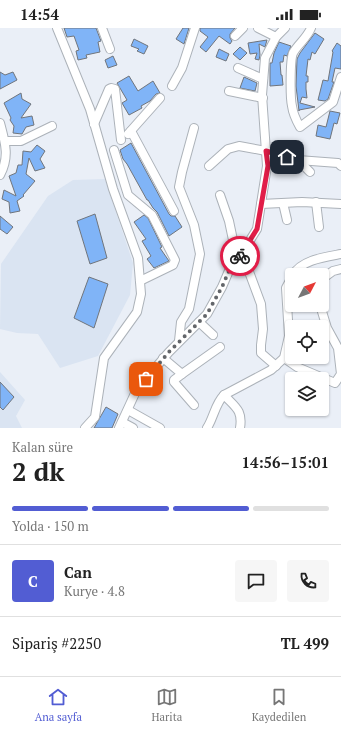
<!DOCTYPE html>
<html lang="tr">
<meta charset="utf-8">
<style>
body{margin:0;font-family:"PT Serif",serif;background:#f6f6f6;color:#222;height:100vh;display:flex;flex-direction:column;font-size:15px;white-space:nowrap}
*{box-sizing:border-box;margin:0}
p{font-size:13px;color:#767676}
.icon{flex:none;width:22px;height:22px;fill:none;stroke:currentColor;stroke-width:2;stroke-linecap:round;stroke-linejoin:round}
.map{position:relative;height:400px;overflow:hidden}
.sheet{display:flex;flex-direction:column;background:#fff;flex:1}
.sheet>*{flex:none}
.needle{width:26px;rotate:49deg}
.fabs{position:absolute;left:285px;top:240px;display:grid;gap:8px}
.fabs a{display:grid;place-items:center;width:44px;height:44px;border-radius:4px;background:#fff;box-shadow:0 1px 3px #0004;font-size:20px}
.pin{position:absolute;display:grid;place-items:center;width:34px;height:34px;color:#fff;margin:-17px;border-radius:8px;box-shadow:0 2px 6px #0006}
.courier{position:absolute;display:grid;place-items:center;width:40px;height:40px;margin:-20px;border:3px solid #e11d48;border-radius:50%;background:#fff;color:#222;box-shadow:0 1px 5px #0007}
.summary em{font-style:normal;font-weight:600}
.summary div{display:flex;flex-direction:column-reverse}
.summary{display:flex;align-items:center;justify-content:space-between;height:68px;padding:0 12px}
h1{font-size:26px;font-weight:600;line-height:30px}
.bar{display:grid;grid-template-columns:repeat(4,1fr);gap:6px 4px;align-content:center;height:48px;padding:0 12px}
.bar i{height:5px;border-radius:3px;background:#e0e0e0}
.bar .active{background:#525dd3}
.bar p{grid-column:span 4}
.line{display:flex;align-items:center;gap:10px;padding:0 12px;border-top:1px solid #e0e0e0}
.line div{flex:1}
.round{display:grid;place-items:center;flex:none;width:42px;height:42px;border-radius:4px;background:#f6f6f6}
.status{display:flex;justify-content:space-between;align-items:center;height:28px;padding:0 20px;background:#fff;direction:ltr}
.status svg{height:11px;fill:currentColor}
.dock{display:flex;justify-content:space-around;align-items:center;height:56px;border-top:1px solid #e0e0e0;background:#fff;font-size:11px;color:#767676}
.dock a{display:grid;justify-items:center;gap:2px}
.dock .active{color:#525dd3}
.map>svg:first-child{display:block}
.built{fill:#dae4f2}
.building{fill:#80b4f7;stroke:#70757c}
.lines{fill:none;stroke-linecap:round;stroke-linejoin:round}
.minor-casing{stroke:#acb2b9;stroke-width:10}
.minor{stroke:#fff;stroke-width:8}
.done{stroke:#63666a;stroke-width:4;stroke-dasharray:0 7.2}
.route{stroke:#e11d48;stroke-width:5}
</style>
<div class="status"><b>14:54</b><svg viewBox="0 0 49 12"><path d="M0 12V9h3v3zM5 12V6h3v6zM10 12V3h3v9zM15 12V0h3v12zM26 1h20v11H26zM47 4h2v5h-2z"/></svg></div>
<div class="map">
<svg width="341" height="400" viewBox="0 0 341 400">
<rect width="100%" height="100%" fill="#eaeff7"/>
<g class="built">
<polygon points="105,151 133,235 130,267 98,328 60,340 38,306 17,305 0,301 1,236 48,168 73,152"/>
<polygon points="0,344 25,372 16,388 22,400 0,400"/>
</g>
<g class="building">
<polygon points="64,0 96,0 101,13 98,14 100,24 86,27 87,30 78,32 76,23 79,22 74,8 67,9"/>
<polygon points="183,0 189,0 184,16 176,11"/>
<polygon points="200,0 235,0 230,6 230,10 232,13 230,16 219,8 206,24 200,19 208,9 200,3"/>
<polygon points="315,5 324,11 315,26 312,24 310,32 308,31 306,48 308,48 308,54 306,54 306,61 307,70 302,69 300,75 315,79 299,82 299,83 296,58 297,31 300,25"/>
<polygon points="134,11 148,18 144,26 137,23 139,21 131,18"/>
<polygon points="267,12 265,19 259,16 260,27 259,32 255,31 257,25 250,26 248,15"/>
<polygon points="279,14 291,18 287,28 284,27 283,34 280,34 281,47 282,47 283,57 270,58 270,35 272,35 274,25"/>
<polygon points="337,15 341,18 341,41 335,40 332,54 334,54 328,71 325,73 318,72 323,52 328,53 333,24 332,23"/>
<polygon points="240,19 247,25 240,32 233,26"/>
<polygon points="219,21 229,26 226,33 216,29"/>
<polygon points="113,28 117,37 108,40 105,32"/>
<polygon points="0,44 5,47 13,44 17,52 0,61"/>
<polygon points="129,48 138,63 153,53 160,65 156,66 150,73 141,78 142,80 129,87 122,75 127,72 117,55"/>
<polygon points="244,49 257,55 255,63 240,60"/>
<polygon points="21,65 22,71 31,76 21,90 32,88 34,97 26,99 22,106 13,105 14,98 10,92 11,90 4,75"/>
<polygon points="330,83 340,85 337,96 334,95 330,111 316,108 318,97 326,99"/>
<polygon points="131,115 169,186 171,188 175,188 182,199 169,208 157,184 153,180 148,172 147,172 127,136 123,131 120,122"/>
<polygon points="37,117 45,123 40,131 45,140 35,143 29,130 26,146 35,153 23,167 24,168 17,173 20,183 10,185 9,174 2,171 4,162 16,168 9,148 16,145 18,137 22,137 23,123 31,124"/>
<polygon points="95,186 107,230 90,236 77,193"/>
<polygon points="144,187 148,190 162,219 160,220 169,233 154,240 147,231 151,228 142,213 146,211 134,194"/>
<polygon points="0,188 13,199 7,206 0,201"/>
<polygon points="89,249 108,256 94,300 74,290"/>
<polygon points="0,354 14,369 3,382 0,379"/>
<polygon points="106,379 118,386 112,400 94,400"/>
</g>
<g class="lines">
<g class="minor-casing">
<g id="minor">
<polyline points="57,0 90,81 113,161 138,230 141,266 137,284 104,330 95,389 85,400"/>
<polyline points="102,0 110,21"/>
<polyline points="258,0 276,9"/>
<path d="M311 0C307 10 298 16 293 25 290 32 290 70 292 78 293 86 296 92 300 99L333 74 341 49"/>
<polyline points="235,8 243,0"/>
<polyline points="238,40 263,51"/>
<polyline points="172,58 182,40 195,0"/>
<polyline points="229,63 263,70"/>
<path d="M0 95C5 114 10 129 0 147"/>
<polyline points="94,96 109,61 111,60 115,61 121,112"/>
<polyline points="131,103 174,183"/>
<polyline points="128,106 160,70"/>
<polyline points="5,113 21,113 52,98"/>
<polyline points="114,122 128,167 152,187 175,232 173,237 140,253"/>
<polyline points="298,132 310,144"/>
<polyline points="209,138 228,121 239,118 266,123 298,132 338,135 341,138"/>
<polyline points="220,167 229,193 237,231 248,241 261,276 263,301 261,317 261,325 276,338"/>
<polyline points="316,174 319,199"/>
<polyline points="283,175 287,192"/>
<polyline points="261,176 302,174 341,176"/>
<path d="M293 247C301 232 325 229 341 226"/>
<polyline points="322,251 333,243 341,241"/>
<polyline points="199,294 213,307"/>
<polyline points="179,313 181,294 189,281 200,226 194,197 179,159 182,144 194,100"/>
<polyline points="163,330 182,346 220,319"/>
<polyline points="284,330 297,339 335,355 341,346 338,320 327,300 320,277"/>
<polyline points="182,346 174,352 174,354 194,377"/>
<path d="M224 367C235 379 243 382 240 400"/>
<polyline points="128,382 160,400"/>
<polyline points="122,394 133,400"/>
<polyline points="119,400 137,361 169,324 207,286 222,259 231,238 242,225 257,201 267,138 262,67 265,30 276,9 285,0"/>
<path d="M207 400C214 389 215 376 224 367L271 342 284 330 289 308 286 260 292 249"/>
</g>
</g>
<use href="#minor" class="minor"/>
</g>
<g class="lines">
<polyline class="done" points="146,351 169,324 207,286 222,259 231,238 240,228"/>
<polyline class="route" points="240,228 257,201 268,138 266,123 287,129"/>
</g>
</svg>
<div class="fabs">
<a><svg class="needle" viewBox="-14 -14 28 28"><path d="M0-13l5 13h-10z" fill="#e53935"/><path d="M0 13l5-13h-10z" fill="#767676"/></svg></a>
<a><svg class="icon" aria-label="locate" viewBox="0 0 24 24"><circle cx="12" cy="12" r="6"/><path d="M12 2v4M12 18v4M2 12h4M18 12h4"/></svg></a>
<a><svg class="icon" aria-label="layers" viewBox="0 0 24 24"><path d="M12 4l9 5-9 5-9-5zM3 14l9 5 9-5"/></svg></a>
</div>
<div class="pin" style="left:146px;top:351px;background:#ea580c"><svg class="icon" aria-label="bag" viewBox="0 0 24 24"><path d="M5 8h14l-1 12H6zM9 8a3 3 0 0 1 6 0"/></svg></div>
<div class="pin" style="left:287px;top:129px;background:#1f2937"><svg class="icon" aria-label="home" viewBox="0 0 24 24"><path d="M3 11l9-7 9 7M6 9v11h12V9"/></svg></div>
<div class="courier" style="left:240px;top:228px"><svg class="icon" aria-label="bike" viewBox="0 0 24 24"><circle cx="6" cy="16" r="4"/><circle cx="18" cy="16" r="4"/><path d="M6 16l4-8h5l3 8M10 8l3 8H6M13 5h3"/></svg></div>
</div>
<section class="sheet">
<div class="summary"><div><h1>2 dk</h1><p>Kalan süre</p></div><em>14:56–15:01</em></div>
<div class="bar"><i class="active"></i><i class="active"></i><i class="active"></i><i></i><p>Yolda · 150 m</p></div>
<div class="line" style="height:72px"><b class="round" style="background:#525dd3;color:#fff">C</b><div><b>Can</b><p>Kurye · 4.8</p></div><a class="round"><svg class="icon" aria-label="chat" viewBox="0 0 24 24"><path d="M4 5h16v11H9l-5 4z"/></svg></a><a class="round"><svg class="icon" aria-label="phone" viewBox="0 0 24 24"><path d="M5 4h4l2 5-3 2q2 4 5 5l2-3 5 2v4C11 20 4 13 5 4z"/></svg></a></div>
<div class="line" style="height:52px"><div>Sipariş #2250</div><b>TL 499</b></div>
</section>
<nav class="dock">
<a class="active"><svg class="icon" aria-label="home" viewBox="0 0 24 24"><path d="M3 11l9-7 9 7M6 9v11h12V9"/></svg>Ana sayfa</a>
<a><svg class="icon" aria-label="map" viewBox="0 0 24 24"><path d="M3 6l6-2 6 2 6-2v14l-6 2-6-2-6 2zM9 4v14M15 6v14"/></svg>Harita</a>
<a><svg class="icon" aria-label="saved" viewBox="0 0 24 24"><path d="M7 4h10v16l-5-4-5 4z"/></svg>Kaydedilen</a>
</nav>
